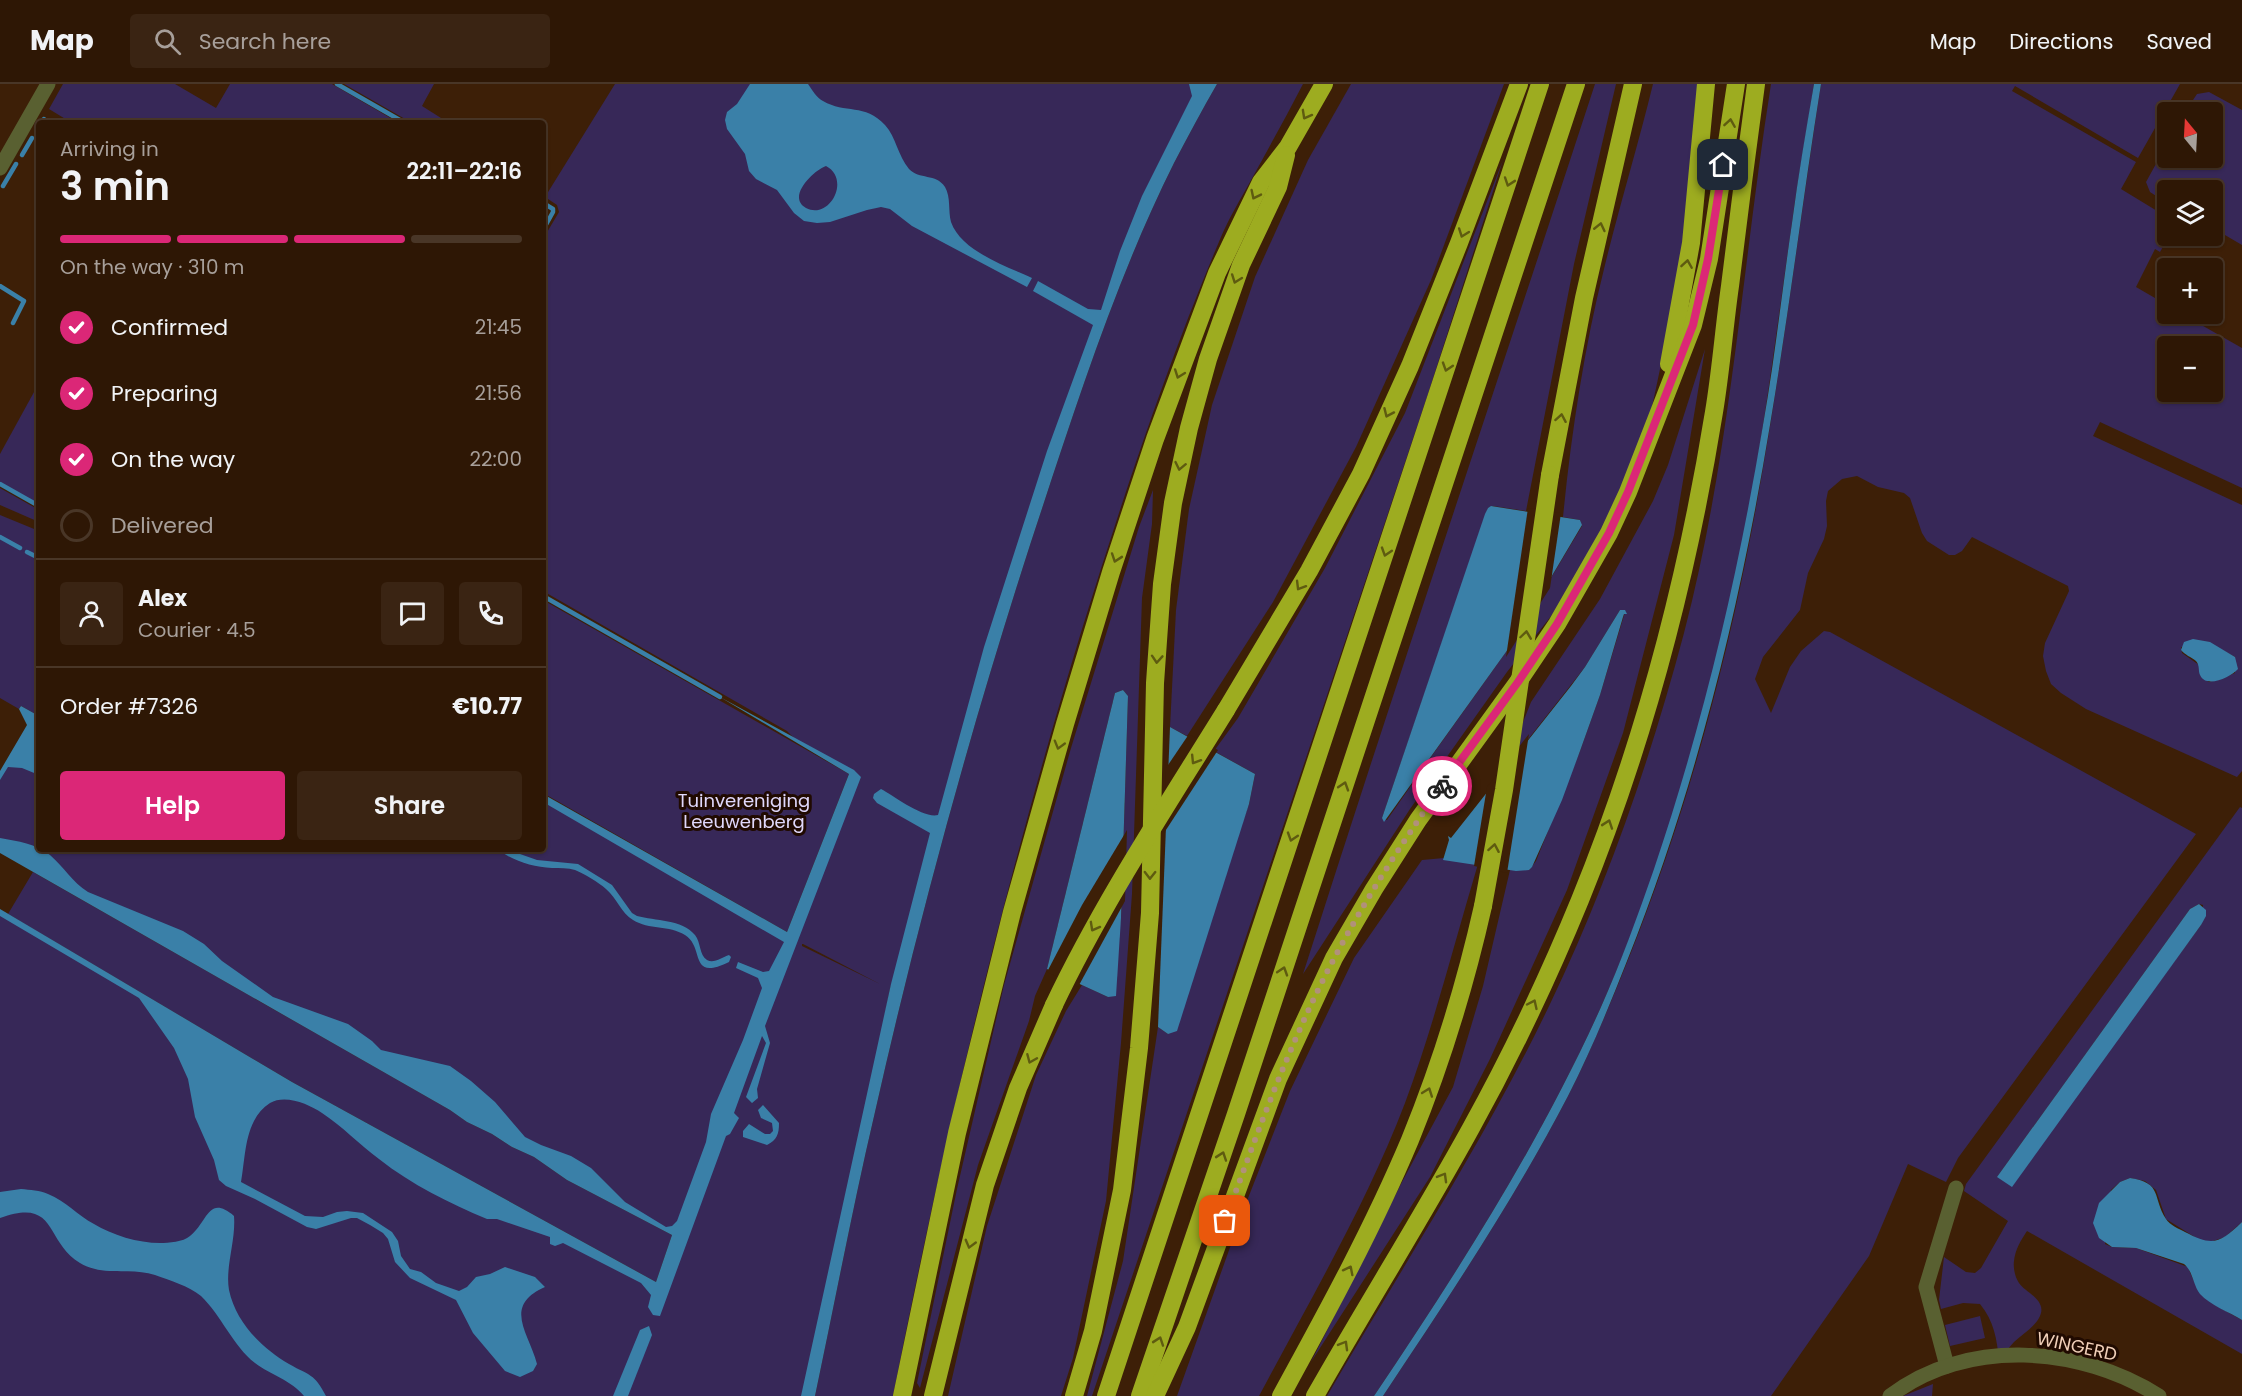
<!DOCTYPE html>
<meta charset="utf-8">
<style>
body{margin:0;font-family:Poppins,sans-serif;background:#3a2413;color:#f1f3f6;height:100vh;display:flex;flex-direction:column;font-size:22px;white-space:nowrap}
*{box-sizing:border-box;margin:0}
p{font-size:20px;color:#a79f9a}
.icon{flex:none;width:33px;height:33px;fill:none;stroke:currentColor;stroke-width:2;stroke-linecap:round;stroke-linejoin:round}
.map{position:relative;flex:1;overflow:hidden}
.drawer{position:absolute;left:36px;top:36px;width:510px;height:732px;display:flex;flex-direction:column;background:#2e1705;border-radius:6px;box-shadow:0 2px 4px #0004,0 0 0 2px #493627}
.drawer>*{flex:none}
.needle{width:39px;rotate:342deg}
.tools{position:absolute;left:2157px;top:18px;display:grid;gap:12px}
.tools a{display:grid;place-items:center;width:66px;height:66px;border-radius:6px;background:#2e1705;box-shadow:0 2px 4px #0004,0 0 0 2px #493627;font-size:30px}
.pin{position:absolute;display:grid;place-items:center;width:51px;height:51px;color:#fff;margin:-26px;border-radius:12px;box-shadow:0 3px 9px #0006}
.courier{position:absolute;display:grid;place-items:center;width:60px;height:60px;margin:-30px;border:4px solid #db2777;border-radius:50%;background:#fff;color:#222;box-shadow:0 2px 8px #0007}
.summary em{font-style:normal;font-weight:600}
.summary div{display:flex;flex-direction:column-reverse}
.summary{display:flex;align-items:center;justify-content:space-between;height:102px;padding:0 24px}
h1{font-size:39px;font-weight:600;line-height:45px}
.bar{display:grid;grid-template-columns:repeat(4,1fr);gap:9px 6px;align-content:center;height:72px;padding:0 24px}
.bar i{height:8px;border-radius:4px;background:#493627}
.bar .active{background:#db2777}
.bar p{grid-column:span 4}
.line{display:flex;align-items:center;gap:15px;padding:0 24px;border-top:2px solid #493627}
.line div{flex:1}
.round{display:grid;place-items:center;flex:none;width:63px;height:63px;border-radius:6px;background:#3a2413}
ol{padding:0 24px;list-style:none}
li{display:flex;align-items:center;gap:18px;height:66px}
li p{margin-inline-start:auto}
li .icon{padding:6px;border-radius:50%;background:#db2777;color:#fff;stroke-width:4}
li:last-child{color:#a79f9a}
li i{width:33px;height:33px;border:3px solid #493627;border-radius:50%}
.cta{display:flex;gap:12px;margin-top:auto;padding:12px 24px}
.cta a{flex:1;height:69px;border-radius:6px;background:#db2777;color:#fff;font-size:24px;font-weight:600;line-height:69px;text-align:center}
.cta a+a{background:#3a2413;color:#f1f3f6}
header{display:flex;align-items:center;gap:36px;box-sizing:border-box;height:84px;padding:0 30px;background:#2e1705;border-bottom:2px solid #493627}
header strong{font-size:28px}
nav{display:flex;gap:33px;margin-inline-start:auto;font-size:21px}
.search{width:420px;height:54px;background:#3a2413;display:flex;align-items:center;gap:15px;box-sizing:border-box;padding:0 21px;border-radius:6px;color:#a79f9a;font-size:22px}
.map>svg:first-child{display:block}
.green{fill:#372858;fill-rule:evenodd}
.water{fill:#3a80a8;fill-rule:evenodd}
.pier{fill:#3d1f07}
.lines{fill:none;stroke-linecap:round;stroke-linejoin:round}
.stream{stroke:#3a80a8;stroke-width:4.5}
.minor{stroke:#596031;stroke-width:15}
.motorway{stroke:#9dac20;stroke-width:18}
.motorway-bridge{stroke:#9dac20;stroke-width:18}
.oneway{stroke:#5e5b10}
.done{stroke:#b1917a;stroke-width:6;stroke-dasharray:0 10.8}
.route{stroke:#db2777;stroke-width:8}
.labels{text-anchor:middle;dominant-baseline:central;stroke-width:6;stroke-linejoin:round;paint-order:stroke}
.park-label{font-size:18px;fill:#e0d8fb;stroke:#200a00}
.street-label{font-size:18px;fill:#f0cfb8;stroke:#200a00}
</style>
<header>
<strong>Map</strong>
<div class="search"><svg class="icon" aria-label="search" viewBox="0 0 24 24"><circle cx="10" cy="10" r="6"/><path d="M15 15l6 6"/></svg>Search here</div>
<nav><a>Map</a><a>Directions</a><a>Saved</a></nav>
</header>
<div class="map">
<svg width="2242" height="1312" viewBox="0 0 2242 1312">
<rect width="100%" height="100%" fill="#3d1f07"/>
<g class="green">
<polygon points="63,0 175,0 216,24 230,0 332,0 399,39 72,39 49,25"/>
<polygon points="344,0 434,0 422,22 441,34 438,39 412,39"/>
<path d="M615 0H1207L1127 167 1074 312 890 905 809 1312H0V829L304 1009 661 1204 679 1153 0 764V691L39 641V765H543V715L792 857 856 693 797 657 787 647 543 507V155L559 128 557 121 545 113ZM802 860H803L880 900 802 862Z"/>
<path d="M1217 0H1303C1286 33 1268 65 1250 98 1240 116 1229 134 1221 153 1167 280 1123 413 1082 545 1005 797 944 1053 893 1312H815C835 1217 853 1122 875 1028 918 837 970 647 1030 461 1072 334 1114 199 1174 79 1188 52 1202 26 1217 0Z"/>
<polygon points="1351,0 1504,0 1431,196 1356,363 1273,518 1187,652 1170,643 1176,526 1189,425 1212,321 1255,193 1308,76"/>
<path d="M1595 0H1616L1574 180 1526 427 1493 422 1488 424 1382 734 1387 736 1419 690 1421 691 1423 689 1421 687 1511 561 1582 442 1580 436 1563 433C1571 352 1584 264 1604 185 1619 123 1638 62 1653 0H1702L1683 163 1666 257 1646 351 1602 449 1566 513 1507 588 1410 725 1303 890C1398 592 1498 297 1595 0Z"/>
<path d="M1771 0H1814C1807 46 1798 93 1792 139 1777 241 1765 344 1745 445 1713 604 1667 775 1601 923 1539 1061 1458 1187 1374 1312H1327C1403 1182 1485 1056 1550 920 1607 801 1650 677 1684 549 1731 369 1742 183 1771 0Z"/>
<path d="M1821 0H2180L2138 74 2015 2 2012 7 2136 78 2121 105 2167 133 2169 152 2160 168 2155 165 2136 203 2167 221 2168 230H2182L2242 264V404L2100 338 2093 352 2242 421V687L2237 693 2086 625 2061 609 2051 600 2046 587 2043 572 2045 559 2069 507 2068 502 1972 453 1962 467 1955 471H1949L1927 457 1922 449 1910 414 1904 409 1878 403 1857 392 1842 395 1828 407 1826 417 1827 442 1824 455 1808 489 1800 526 1763 573 1755 595 1771 629 1790 583 1801 567 1824 547 1830 548 2196 750 1958 1074 1946 1098 1908 1080 1869 1172 1771 1312H1383C1448 1214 1514 1116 1568 1012 1591 967 1611 918 1630 871 1685 733 1724 590 1752 445 1780 298 1798 148 1821 0ZM2168 262H2212V308H2168ZM2213 561 2235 573V589L2220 595 2209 598 2201 592 2199 581 2182 569 2181 563Z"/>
<polygon points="2209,8 2242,26 2242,161 2213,144 2212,106 2168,106 2167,119 2150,108 2146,98 2167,60 2168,74 2212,74 2212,28 2185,28 2197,10"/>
<polygon points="1503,76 1428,310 1092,1312 1087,1312 1123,1177 1158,943 1168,950 1249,720 1255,690 1214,667 1238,634 1325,484 1405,329"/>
<polygon points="1705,265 1674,451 1623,649 1567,806 1490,975 1430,1093 1311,1278 1402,1098 1453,1003 1483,902 1510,786 1529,786 1536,777 1580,667 1600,611 1625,528 1620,526 1585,583 1504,686 1531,618 1600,515 1653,417 1668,381"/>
<polygon points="39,299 39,421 0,398 0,370"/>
<polygon points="0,404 39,426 39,438 0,421"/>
<polygon points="1153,406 1152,440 1142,514 1132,810 1121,959 1106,1117 1073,1274 1061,1312 948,1312 987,1142 1036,991 1066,927 1082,901 1108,913 1121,834 1128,612 1123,606 1115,609 1047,885 1035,912 1029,937 978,1081 920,1304 917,1299 957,1105 1004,901 1071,664 1139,443"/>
<polygon points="0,431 39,447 39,632 21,622 19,625 0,614"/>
<polygon points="543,516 849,690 787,848 543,709"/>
<path d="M2240 723 2242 724V1138L2225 1153 2210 1158 2201 1157 2166 1135 2156 1106 2145 1097 2130 1094 2120 1098 2111 1106 2105 1160 2112 1163 2136 1164 2188 1183C2201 1218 2211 1218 2242 1236V1270L2027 1147C2021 1156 2015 1166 2014 1177 2013 1184 2015 1193 2019 1199 2026 1209 2047 1216 2040 1232 2035 1243 2022 1250 2014 1258 2008 1264 2004 1271 1999 1277 1997 1255 1994 1237 1980 1220L1963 1219 1941 1225 1939 1216 1944 1173 1966 1188 1975 1189 1981 1184 2008 1137 1964 1107 1966 1100ZM2199 820 2203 821 2201 841 2157 901 1997 1093 2190 825Z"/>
<path d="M1444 774 1478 780C1454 860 1434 941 1405 1019 1366 1121 1310 1216 1259 1312H1177L1243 1127 1290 1007 1354 874 1422 776Z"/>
<polygon points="33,788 450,1026 467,1038 492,1050 512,1063 534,1073 567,1096 672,1151 656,1198 292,998 8,830"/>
<polygon points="1980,1232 1985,1254 1950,1262 1945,1241"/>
<polygon points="1933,1300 1932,1312 1903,1312"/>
</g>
<g class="water">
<path d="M750 0H808C812 6 817 14 823 17 845 30 865 19 885 41 896 53 898 72 909 85 919 96 936 89 945 103 951 113 948 127 951 138 961 167 1006 182 1032 194L1027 203 912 142 890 125 881 123 867 126 830 138 817 139 804 137 794 129 777 106 756 95 749 87 745 70 727 45 725 36 727 28 737 20ZM826 82C851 95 830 136 806 124 786 113 814 86 826 82Z"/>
<path d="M1189 0H1217C1202 26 1188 52 1174 79 1114 199 1072 334 1030 461 970 647 918 837 875 1028 853 1122 835 1217 815 1312H801L891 900 930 749 877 719 873 714 874 710 881 705C894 712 924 735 938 731L984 563 1047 367 1093 241 1033 207 1038 197 1088 225 1101 226 1120 167 1142 112 1192 12Z"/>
<path d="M1814 0H1821C1803 113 1789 228 1770 341 1740 524 1696 704 1627 877 1609 923 1590 969 1568 1012 1514 1116 1448 1214 1383 1312H1374C1458 1187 1539 1061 1601 923 1621 878 1638 831 1654 785 1703 640 1738 492 1763 341 1775 274 1782 206 1792 139 1798 93 1806 46 1814 0Z"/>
<polygon points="1491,422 1580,436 1582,441 1511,561 1384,738 1382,734 1485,430 1488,424"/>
<polygon points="1620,526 1625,526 1627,530 1624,530 1623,533 1600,611 1580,667 1562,716 1532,783 1529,786 1516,787 1443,776 1449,756 1448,752 1451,754 1571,602 1585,583"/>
<path d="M2193 555 2210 558 2235 573 2238 585C2231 593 2206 605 2200 591 2198 586 2200 582 2196 577 2191 573 2185 571 2181 566L2184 558Z"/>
<polygon points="1123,606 1128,612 1121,834 1116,912 1108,913 1047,885 1115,609"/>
<path d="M720 613 854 686 861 693 765 942 770 959 757 1005 758 1014 752 1019 746 1013 766 959 762 952 734 1029 739 1034 730 1050 726 1052 660 1232 653 1231 648 1223 651 1211 641 1199 563 1159 555 1162 550 1160V1153L497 1135H487C449 1119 412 1101 379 1075 360 1061 342 1042 322 1029 309 1020 285 1010 270 1019 244 1036 246 1071 241 1098L305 1132 323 1133 337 1128 347 1127 363 1129 392 1148 398 1157 401 1172 410 1185 421 1188 436 1199 459 1207 467 1203 476 1193 490 1190 505 1183 535 1193 545 1203C502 1222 529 1249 537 1280L533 1287 520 1293 505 1287 473 1249 456 1216 410 1194 395 1178 388 1155 383 1149 370 1141 357 1134H351L316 1145 307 1143 255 1115 226 1102 219 1096 214 1076 195 1033 188 995 174 964 139 914 0 832V825L292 998 656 1198 672 1151 567 1096 534 1073 512 1063 492 1050 467 1038 450 1026 0 769V754C18 757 36 760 50 771 64 783 72 798 88 808L183 847 204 860 222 877 273 913 348 940 372 957 381 966 450 982 471 997 495 1018 525 1053 541 1061 571 1072 591 1084 625 1118 666 1143 672 1142 677 1137 706 1058 711 1030 743 956 762 904 758 894 736 884 738 878 763 888 769 887 784 858 543 718V710L787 848 849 690Z"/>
<polygon points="21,622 39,632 39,691 22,684 8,683 0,696 0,687 27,641 19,625"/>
<polygon points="1170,643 1255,690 1249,720 1177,947 1168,950 1158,943"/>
<path d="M497 765H506L537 776 578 780 612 801 632 829 637 832C655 837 682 835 695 851 701 858 699 871 707 876 714 880 722 873 729 871L731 873 729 878C688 898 705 863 685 851 669 841 649 846 633 836 621 829 617 814 606 805 598 798 585 790 575 786 568 784 560 784 552 784 532 783 513 777 497 765Z"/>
<polygon points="2199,820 2206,826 2206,832 2201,841 2012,1103 1997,1093 2190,825"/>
<path d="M763 1021 779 1039C779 1050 777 1056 767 1061L743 1053V1047L749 1040 765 1050H770L773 1047 772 1039 761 1034 758 1026Z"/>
<path d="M2130 1094C2163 1099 2152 1113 2166 1135 2170 1141 2179 1145 2185 1148 2213 1163 2220 1159 2242 1138V1236C2229 1228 2210 1221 2200 1210 2193 1201 2193 1187 2184 1180L2136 1164 2112 1163 2099 1154 2093 1139 2099 1119 2120 1098Z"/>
<path d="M21 1105C30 1106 40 1106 48 1110 66 1117 77 1131 94 1140 112 1151 138 1159 160 1159 169 1159 183 1158 190 1152 208 1138 208 1110 234 1132 236 1157 225 1183 229 1206 236 1239 262 1264 289 1280 310 1292 314 1289 326 1312H304C291 1296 271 1291 255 1279 233 1262 221 1231 201 1212 189 1202 169 1196 155 1191 131 1183 103 1193 80 1179 44 1157 58 1113 0 1134V1108Z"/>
<polygon points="649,1242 652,1251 628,1312 613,1312 640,1246"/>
</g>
<g class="pier">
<polygon points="1528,424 1561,429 1550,504 1506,573"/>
<polygon points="1189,650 1218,666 1164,749 1166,684"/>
<polygon points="1529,650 1507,789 1474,782 1487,703"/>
<polygon points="1127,746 1125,817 1078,903 1047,888 1082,821"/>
</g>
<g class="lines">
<g class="stream">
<polyline points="337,0 405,39"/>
<polyline points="42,39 44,35"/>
<polyline points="37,44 39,42"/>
<polyline points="22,71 32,54"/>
<polyline points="3,102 16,80"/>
<polyline points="543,119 553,125 553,128 543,146"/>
<polyline points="0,202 24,217 13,239"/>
<polyline points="0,400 39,422"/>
<polyline points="0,453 20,464"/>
<polyline points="27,468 39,474"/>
<polyline points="543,512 720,613"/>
</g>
<g class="minor">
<polyline points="0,84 48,0"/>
<polyline points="1947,1282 1926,1203 1956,1104"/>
<path d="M1890 1312C1967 1253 2081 1262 2159 1312"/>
</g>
<g class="motorway">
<polyline points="1669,280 1691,159 1706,0"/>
<polyline points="1550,391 1584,214 1633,0"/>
<polyline points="1226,626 1309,487 1361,390 1410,282 1459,159 1519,0"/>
<polyline points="902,1312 957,1049 1012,828 1065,640 1111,488 1155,355 1217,189 1261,98 1288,63 1324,0"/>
<polyline points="933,1312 985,1101 1018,1004 1054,921"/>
<polyline points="1074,1312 1093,1247 1122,1106 1139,964 1150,829 1155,599 1162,500 1173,419 1189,344 1208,275 1241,181 1278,103 1286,71"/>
<polyline points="1106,1312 1540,0"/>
<polyline points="1140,1312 1236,1030 1576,0"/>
<polyline points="1155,1312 1187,1243 1278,995 1334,874 1374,805 1418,736 1518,598 1557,540 1609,449 1628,408 1693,241 1709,175 1736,0"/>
<path d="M1281 1312C1327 1228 1373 1144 1410 1056 1441 980 1465 902 1483 822"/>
<path d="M1315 1312C1366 1222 1421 1135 1471 1044 1512 970 1548 894 1580 816 1644 659 1687 495 1714 328 1721 286 1724 244 1730 202 1738 135 1747 67 1756 0"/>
</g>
<g class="motorway-bridge">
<polyline points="1483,822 1504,706 1550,391"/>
<path d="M1054 921C1103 818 1166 723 1226 626"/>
</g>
</g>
<defs><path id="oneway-chevron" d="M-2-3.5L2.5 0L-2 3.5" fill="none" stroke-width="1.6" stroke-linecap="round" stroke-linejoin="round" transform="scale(1.5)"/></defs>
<g class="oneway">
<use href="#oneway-chevron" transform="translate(1306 31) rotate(119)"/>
<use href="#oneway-chevron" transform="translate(1730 39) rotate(-81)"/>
<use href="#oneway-chevron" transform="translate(1509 98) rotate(109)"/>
<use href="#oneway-chevron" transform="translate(1255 111) rotate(116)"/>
<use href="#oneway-chevron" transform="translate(1600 143) rotate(-77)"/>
<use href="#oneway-chevron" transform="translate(1463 149) rotate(110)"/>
<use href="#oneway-chevron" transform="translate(1687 180) rotate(-81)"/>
<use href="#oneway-chevron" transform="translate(1236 195) rotate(110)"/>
<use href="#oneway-chevron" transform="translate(1447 283) rotate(108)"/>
<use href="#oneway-chevron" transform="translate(1179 290) rotate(110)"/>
<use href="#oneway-chevron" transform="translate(1388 329) rotate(114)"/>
<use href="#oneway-chevron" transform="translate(1561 334) rotate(-80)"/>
<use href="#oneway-chevron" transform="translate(1180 382) rotate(102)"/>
<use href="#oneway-chevron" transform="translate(1386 468) rotate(108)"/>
<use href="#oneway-chevron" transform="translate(1116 474) rotate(109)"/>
<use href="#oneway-chevron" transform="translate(1300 502) rotate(121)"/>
<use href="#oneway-chevron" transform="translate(1526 551) rotate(-82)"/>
<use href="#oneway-chevron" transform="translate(1157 575) rotate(94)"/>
<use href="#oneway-chevron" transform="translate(1059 661) rotate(106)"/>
<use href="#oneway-chevron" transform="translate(1195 676) rotate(122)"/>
<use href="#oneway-chevron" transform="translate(1344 702) rotate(-72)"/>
<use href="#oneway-chevron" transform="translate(1608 740) rotate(-71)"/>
<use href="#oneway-chevron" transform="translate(1292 753) rotate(108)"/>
<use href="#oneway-chevron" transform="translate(1494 764) rotate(-80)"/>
<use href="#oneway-chevron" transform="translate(1150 791) rotate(91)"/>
<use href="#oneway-chevron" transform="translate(1094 843) rotate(119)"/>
<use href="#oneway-chevron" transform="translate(1283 887) rotate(-72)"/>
<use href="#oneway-chevron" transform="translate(1533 920) rotate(-65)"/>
<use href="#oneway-chevron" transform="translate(1031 975) rotate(113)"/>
<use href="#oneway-chevron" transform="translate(1428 1008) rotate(-70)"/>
<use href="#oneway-chevron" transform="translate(1222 1072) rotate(-71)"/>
<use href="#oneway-chevron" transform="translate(1443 1093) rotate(-60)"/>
<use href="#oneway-chevron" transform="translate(970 1160) rotate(105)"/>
<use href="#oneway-chevron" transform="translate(1349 1186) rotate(-63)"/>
<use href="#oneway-chevron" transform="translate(1159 1257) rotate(-71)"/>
<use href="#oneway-chevron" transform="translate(1344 1261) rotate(-60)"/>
</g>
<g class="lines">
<path class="done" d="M1225 1137C1254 1058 1282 980 1319 904 1354 833 1396 767 1442 702"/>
<polyline class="route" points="1442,702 1518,598 1557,540 1609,449 1628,408 1693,241 1708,175 1723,81"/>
</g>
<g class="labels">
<g class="park-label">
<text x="744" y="716">Tuinvereniging<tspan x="744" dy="21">Leeuwenberg</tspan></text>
</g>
<g class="street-label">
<text transform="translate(2077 1262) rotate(12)">WINGERD</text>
</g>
</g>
</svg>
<div class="tools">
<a><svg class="needle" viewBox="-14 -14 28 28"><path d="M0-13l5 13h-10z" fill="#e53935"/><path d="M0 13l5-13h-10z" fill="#a79f9a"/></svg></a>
<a><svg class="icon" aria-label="layers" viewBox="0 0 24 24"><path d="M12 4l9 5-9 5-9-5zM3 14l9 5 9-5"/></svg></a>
<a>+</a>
<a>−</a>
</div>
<div class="pin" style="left:1225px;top:1137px;background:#ea580c"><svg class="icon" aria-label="bag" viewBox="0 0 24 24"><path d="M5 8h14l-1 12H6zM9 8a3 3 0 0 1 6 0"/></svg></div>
<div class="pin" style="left:1723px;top:81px;background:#1f2937"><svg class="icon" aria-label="home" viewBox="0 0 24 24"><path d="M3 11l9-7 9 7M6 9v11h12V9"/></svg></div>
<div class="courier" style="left:1442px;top:702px"><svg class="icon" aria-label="bike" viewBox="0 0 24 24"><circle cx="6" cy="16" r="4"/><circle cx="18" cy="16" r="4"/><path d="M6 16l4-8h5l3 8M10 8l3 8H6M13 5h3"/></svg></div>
<section class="drawer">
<div class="summary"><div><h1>3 min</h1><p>Arriving in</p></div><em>22:11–22:16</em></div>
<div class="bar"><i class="active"></i><i class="active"></i><i class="active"></i><i></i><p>On the way · 310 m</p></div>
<ol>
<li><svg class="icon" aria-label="check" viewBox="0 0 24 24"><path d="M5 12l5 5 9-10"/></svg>Confirmed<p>21:45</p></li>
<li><svg class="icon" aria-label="check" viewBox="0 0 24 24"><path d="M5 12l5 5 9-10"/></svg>Preparing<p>21:56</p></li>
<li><svg class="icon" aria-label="check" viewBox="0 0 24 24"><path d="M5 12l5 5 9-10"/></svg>On the way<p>22:00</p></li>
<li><i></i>Delivered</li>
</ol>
<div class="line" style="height:108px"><a class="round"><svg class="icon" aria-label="person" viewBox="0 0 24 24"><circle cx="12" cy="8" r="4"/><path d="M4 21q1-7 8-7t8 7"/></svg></a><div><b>Alex</b><p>Courier · 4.5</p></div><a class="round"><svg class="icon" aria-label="chat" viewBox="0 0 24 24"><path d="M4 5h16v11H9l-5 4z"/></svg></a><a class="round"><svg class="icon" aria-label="phone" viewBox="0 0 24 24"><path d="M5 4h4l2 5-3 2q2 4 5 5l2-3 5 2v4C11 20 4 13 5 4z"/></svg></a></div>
<div class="line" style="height:78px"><div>Order #7326</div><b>€10.77</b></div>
<div class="cta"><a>Help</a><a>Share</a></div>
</section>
</div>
